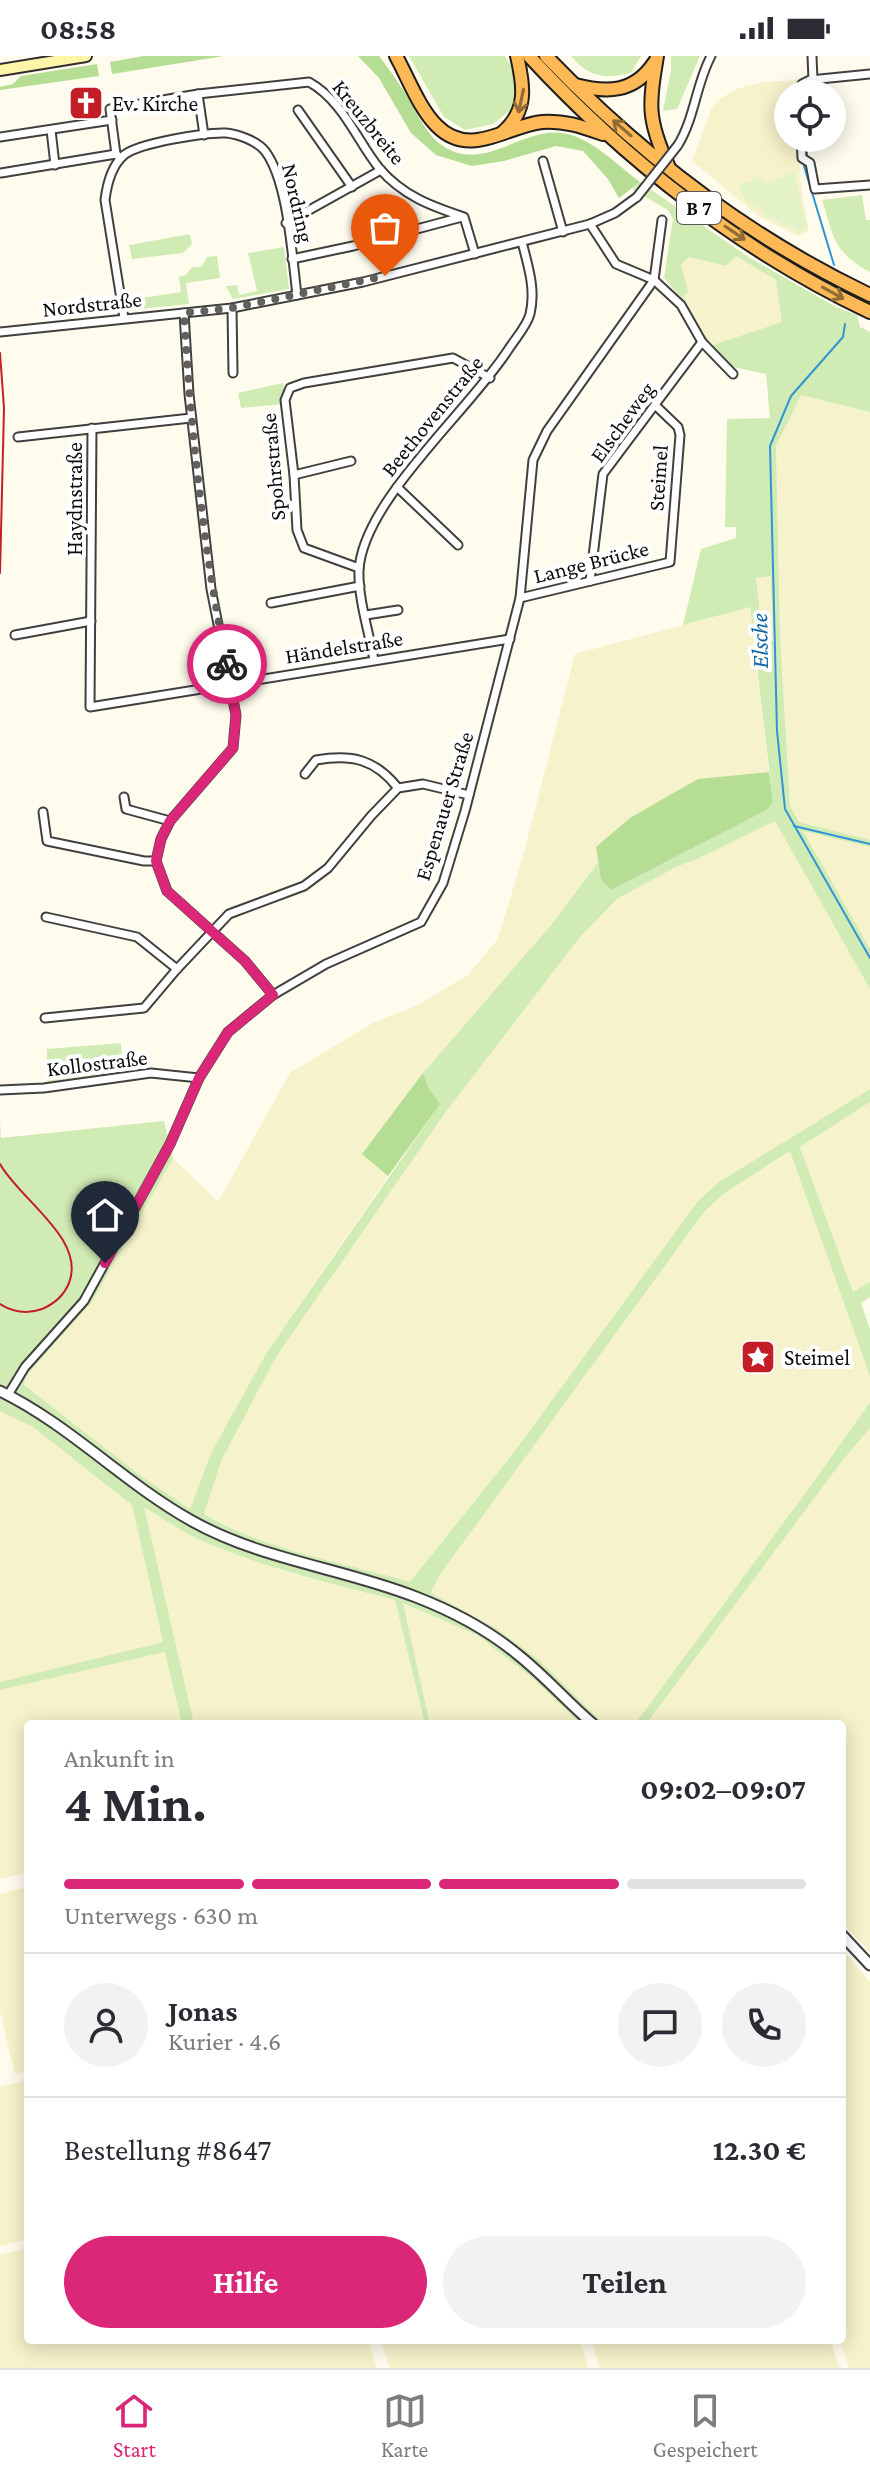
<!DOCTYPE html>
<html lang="de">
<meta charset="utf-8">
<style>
body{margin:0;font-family:"Crimson Pro",serif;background:#f2f2f3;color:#2b2b33;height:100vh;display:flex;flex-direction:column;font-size:30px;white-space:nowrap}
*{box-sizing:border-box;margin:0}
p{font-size:26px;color:#7c7c81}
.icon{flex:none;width:44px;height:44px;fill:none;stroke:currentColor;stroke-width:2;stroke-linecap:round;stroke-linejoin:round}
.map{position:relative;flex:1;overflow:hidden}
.drawer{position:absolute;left:24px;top:1664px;width:822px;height:624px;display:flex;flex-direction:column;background:#fff;border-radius:8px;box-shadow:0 4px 20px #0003}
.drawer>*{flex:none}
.fabs{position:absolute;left:774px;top:24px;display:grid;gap:16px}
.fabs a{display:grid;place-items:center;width:72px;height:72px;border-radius:50%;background:#fff;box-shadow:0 4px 20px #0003;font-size:40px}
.pin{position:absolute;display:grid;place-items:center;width:68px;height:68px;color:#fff;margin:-82px -34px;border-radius:50% 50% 50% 0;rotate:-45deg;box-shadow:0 0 8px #0007}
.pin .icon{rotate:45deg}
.courier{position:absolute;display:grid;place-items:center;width:80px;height:80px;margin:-40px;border:6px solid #db2777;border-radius:50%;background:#fff;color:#222;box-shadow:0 2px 10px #0007}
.summary em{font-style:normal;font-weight:700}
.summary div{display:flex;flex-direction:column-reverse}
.summary{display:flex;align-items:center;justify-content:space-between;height:136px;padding:0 40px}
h1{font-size:52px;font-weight:700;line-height:60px}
.bar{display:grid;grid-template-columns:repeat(4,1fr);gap:12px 8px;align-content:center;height:96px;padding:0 40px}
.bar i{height:10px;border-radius:6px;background:#e1e1e2}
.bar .on{background:#db2777}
.bar p{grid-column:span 4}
.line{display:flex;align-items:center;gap:20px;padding:0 40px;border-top:2px solid #e1e1e2}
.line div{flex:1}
.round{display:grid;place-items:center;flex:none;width:84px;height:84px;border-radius:42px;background:#f2f2f3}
.action{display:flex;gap:16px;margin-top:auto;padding:16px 40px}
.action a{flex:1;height:92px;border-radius:48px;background:#db2777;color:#fff;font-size:32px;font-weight:700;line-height:92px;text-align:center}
.action a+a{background:#f2f2f3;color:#2b2b33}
.status{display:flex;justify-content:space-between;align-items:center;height:56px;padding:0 40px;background:#fff;direction:ltr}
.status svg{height:22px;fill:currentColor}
.tabs{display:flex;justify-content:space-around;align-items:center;height:112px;border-top:2px solid #e1e1e2;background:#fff;font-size:22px;color:#7c7c81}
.tabs a{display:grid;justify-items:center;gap:4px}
.tabs .on{color:#db2777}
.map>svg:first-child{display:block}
.farmland{fill:#f6f2cb}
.green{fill:#d1ebb4;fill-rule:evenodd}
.forest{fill:#b5dd93}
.pitch{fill:#e3f2c7}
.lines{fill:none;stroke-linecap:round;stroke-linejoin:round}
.stream{stroke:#3294d4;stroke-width:2}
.minor-casing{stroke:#404040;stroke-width:11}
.tertiary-casing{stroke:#404040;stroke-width:13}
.secondary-casing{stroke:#2f2f2f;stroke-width:14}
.trunk-casing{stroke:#1e1e1e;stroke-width:16}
.minor{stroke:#fff;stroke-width:7}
.tertiary{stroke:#fff;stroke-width:9}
.secondary{stroke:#fff5a8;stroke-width:10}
.trunk{stroke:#fdb956;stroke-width:12}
.tram{stroke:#c31e27;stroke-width:2}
.minor-bridge-casing{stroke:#404040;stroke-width:11;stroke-linecap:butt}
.minor-bridge{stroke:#fff;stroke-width:7}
.oneway{stroke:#916c35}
.done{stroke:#62605b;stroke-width:8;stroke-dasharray:0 14.4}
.route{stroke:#db2777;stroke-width:10}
.labels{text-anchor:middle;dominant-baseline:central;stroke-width:8;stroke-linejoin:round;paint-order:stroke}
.shield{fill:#fff;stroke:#565656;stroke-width:2}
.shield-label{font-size:20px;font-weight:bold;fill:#0d0d0d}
.poi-label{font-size:22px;fill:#0d0d0d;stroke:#fff;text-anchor:start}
.street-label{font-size:22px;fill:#0d0d0d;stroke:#fff}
.water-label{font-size:24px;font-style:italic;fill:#1065a4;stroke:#fff}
</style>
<div class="status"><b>08:58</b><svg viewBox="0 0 49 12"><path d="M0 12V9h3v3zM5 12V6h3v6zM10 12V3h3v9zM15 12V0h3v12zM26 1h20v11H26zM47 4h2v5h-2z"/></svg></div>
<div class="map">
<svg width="870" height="2312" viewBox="0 0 870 2312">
<rect width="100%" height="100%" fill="#fffbed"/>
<g class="farmland">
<polygon points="799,24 799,38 788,38 788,82 799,82 801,131 809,175 798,180 760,161 692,105 712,51 721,42 739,32 764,26"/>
<polygon points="736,200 776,224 783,266 710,290 682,243 688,235 681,209 689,201 726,210"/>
<polygon points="801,339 870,356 870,784 798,766 790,750 780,578 776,390"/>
<polygon points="772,520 773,585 762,586 756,522"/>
<polygon points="750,551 769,716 698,723 596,791 598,806 552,868 423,1017 363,1097 388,1120 267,1296 211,1397 190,1453 141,1420 24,1329 26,1320 92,1246 173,1102 218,1146 290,1017 373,967 416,950 468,919 498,883 523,800 575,598"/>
<polygon points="775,764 870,933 870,1033 719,1126 698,1145 514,1396 410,1526 298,1497 254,1483 204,1458 222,1403 276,1301 445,1057 580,881 617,843 676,811 697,803"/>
<polygon points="803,775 870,791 870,893"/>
<polygon points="870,1046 870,1226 853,1237 800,1091"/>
<polygon points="791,1095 870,1320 870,1346 812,1428 635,1668 604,1668 539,1604 497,1573 431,1537 439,1520 704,1156 722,1139"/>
<polygon points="0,1355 33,1371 132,1449 163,1586 0,1626"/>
<polygon points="870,1372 870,1896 842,1867 842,1668 646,1668 842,1405"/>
<polygon points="143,1450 195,1482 296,1519 395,1544 425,1668 194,1668"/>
<polygon points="403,1547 477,1579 532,1622 581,1668 430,1668"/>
<polygon points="166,1596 182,1668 28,1668 28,1816 0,1823 0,1634"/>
<polygon points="28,1831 28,2014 15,2018 0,1955 0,1838"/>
<polygon points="842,1893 870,1926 870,2312 849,2312 840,2284"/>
<polygon points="28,2024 28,2183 0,2190 0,2031"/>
<polygon points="28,2192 28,2284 368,2284 377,2312 0,2312 0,2199"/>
<polygon points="380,2284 580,2284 588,2312 390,2312"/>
<polygon points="591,2284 831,2284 839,2312 600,2312"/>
</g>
<g class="green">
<path d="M409 0H505C517 16 515 34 513 52L493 68 465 74 444 61Z"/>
<path d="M571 0H641L631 17C604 23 590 22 571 0Z"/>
<polygon points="671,0 700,0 677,53 663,55 671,14"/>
<path d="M640 126 750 202 836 251 857 259 860 271 870 276V356L801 339 776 390 780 578 790 750 799 766 870 784V791L803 775 870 893V933L775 765 697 803 676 811 617 843 580 881 445 1057 276 1301 222 1403 204 1458C267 1495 341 1506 410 1526L514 1396 698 1145 719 1126 870 1033V1046L800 1091 853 1236 870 1226V1241L861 1247 870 1273V1320L790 1095 722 1139 704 1156 439 1520 431 1537 497 1573 539 1604 604 1668H581L532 1622 477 1579 403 1547 430 1668H425L395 1544C328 1527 261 1511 198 1483 179 1474 161 1461 144 1451L194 1668H182L165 1596 0 1634V1626L163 1586 132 1449 33 1371 0 1355V1065L1 1082 164 1065 173 1102 92 1246 26 1320 24 1329 141 1420 190 1453 211 1397 267 1296 440 1048 429 1033 423 1017 552 868 598 806 601 824 611 834 767 754 773 746 750 551 683 569 701 493 736 482V471H725L727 363 770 362 766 318 733 311 710 290 782 266 776 224 736 200 726 210 689 201 681 209 688 235 682 243 664 222 673 163 668 154 632 133ZM771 520 773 585 763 586 756 522Z"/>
<path d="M862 139 866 164H870V216C833 196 834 181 822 144Z"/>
<polygon points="190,178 192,188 183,197 132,203 129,189"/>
<polygon points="284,191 289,233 233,243 226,230 237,229 239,239 257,235 248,197"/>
<polygon points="217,200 220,222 186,227 189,248 131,254 129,244 181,236 179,221 186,219 192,211 201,211 207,201"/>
<polygon points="283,327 285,333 282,348 241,352 238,337"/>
<polygon points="121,987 123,1015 47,1026 47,993"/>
<polygon points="870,1346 870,1372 842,1405 646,1668 635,1668 812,1428"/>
</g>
<g class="forest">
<polygon points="144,0 224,0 112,18 110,6"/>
<path d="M358 0H379C388 12 396 23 404 35 416 54 424 77 443 90 483 117 521 72 562 77 591 81 617 109 640 126L619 142 608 123 583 95 556 90 504 105 472 110 436 99 411 77 379 22Z"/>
<polygon points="97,8 99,20 0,34 0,31 13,28 21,20"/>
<polygon points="769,716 773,746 767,754 611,834 601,824 596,791 630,762 698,723"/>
<polygon points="423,1017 429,1033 440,1048 388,1120 362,1098"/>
</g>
<path class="pitch" d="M794 116 807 171 799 176 766 160 761 152C747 149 742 143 740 129L758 122 767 127Z"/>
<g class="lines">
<g class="stream">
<polyline points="808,0 809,9"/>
<polyline points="808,38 808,27"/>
<polyline points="807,99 807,82"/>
<polyline points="804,110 834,209"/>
<polyline points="845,268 843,281 791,340 770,390 777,675 785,753 870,902"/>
<polyline points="794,770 870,788"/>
</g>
<g class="minor-casing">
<g id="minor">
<polyline points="812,0 813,24"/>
<polyline points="198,38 204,79"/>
<polyline points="798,38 802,28 810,24 870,18"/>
<polyline points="298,54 352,131"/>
<polyline points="51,74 55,109"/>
<polyline points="0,81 112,64"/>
<polyline points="801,82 802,102 810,107 815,133 870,129"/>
<path d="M678 89C695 61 696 28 711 0"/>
<path d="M116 98 110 53 198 38 309 26C343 45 356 83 379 112 403 140 431 150 464 161L475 198"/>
<polyline points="543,105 563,176"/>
<polyline points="1,117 116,98 119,101"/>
<polyline points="286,167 381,114"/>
<polyline points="590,168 616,208 654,224 681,249 702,286 733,318"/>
<polyline points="292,203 353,190 462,161"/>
<polyline points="232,252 233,317"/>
<polyline points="184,257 189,338 205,480 211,533 236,659 233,692 170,765 161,783 156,805 167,835 245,905 273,939"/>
<path d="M124 262 105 144C107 128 111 110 124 99 139 87 206 76 226 77 238 78 257 85 265 95 288 125 292 200 297 239"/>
<polyline points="0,276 232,252 363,226 590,168 615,157 637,141"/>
<polyline points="92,372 90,651 510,583"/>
<polyline points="18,381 191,362"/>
<polyline points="294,419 351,405"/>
<polyline points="397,431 458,489"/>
<polyline points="359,512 304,492 297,474 294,419 285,344 290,332 304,327 453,302 490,322"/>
<polyline points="590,525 603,418 702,286"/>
<polyline points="520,542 670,506 680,379 678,371 656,350"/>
<polyline points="271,547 360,530"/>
<polyline points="366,559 398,554"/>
<polyline points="15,579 91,565"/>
<path d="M374 604C369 576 358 543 359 514 363 445 469 355 508 294 515 283 527 270 530 258 536 233 528 210 522 186"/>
<path d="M305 718 316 704C352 698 375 703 398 732"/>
<polyline points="124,741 126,753 170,765"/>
<polyline points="43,756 47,785 144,805 156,805"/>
<polyline points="46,861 137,881 177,913"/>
<polyline points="45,962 144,952 177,913 229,858 304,830 328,812 371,760 398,732 423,728 469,739"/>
<polyline points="0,1034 44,1032 151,1017 199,1022"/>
<polyline points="8,1339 25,1311 84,1245 170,1088 199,1022 228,976 273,939 326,908 421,866 443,827 465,755 520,542 533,404 547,375 654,224 662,164"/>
</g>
</g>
<g class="tertiary-casing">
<g id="tertiary">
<path d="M0 1335C70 1369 124 1427 192 1465 262 1504 342 1512 416 1541 452 1555 488 1574 517 1598 544 1619 567 1646 593 1668"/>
<polyline points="842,1879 870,1909"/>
</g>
</g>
<g class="secondary-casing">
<polyline id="secondary" points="0,14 86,0"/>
</g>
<g class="trunk-casing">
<g id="trunk">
<path d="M396 0C408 22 419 52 437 70 470 103 506 70 542 66 564 64 583 71 603 78"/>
<path d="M529 0C625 104 741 195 870 256"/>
<path d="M546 0C639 97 748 181 870 239"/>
<path d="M657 0C649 49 647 63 668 109"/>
<path d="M575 29C607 37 634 37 654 7"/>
<path d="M502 77C528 55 524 30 517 0"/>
</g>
</g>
<use href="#minor" class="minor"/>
<use href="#tertiary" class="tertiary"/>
<use href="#secondary" class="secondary"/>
<use href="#trunk" class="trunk"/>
<g class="tram">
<polyline points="0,297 4,352 0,517"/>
<path d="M0 1108C20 1144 86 1183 69 1227 64 1239 54 1248 42 1253 28 1258 13 1256 0 1248"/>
</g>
<g class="minor-bridge-casing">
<polyline id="minor-bridge" points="637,141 678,89"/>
</g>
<use href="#minor-bridge" class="minor-bridge"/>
</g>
<defs><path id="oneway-shaft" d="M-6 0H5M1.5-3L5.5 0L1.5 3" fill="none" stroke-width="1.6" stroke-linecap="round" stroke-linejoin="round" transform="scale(2)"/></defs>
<g class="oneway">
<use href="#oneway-shaft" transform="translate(521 45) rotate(102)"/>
<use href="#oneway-shaft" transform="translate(622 72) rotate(-139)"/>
<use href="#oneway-shaft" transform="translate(735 177) rotate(34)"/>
<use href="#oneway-shaft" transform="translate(833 237) rotate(29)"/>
</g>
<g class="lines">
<path class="done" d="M227 608C203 492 191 375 184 257L232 252 385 220"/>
<polyline class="route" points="105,1207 170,1088 199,1022 228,976 273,939 245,905 167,835 156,805 161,783 170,765 233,692 236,659 227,608"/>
</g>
<defs>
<g id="church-square" transform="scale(1.8)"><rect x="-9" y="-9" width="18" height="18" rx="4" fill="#c31e27" stroke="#fff"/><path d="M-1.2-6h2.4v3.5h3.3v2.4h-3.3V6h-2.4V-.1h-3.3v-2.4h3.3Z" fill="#fff"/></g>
<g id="sight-square" transform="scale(1.8)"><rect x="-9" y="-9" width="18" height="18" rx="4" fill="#c31e27" stroke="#fff"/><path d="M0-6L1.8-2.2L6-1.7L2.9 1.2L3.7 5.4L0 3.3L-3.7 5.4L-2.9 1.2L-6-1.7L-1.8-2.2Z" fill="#fff"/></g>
</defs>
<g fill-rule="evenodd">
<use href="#church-square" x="86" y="47"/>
<use href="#sight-square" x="758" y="1301"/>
</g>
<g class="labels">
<rect class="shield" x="677" y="136" width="44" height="32" rx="6"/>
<g class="shield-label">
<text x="699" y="152">B 7</text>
</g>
<g class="poi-label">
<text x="112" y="47">Ev. Kirche</text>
<text x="784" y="1301">Steimel</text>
</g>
<g class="street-label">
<text transform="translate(369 66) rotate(51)">Kreuzbreite</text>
<text transform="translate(298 147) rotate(77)">Nordring</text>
<text transform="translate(92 248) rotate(-6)">Nordstraße</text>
<text transform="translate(432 360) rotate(-51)">Beethovenstraße</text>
<text transform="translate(622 366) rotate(-54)">Elscheweg</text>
<text transform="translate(273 411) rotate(-95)">Spohrstraße</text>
<text transform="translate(658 422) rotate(-86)">Steimel</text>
<text transform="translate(74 443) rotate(-90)">Haydnstraße</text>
<text transform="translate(591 506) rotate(-14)">Lange Brücke</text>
<text transform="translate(344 591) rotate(-9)">Händelstraße</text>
<text transform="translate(444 750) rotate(-73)">Espenauer Straße</text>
<text transform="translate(97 1007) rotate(-7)">Kollostraße</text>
</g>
<g class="water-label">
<text transform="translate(759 585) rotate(-91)">Elsche</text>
</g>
</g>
</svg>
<div class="fabs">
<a><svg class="icon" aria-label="locate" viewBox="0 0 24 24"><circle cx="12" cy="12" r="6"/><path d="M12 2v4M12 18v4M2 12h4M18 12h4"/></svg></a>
</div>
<div class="pin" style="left:385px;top:220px;background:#ea580c"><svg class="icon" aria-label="bag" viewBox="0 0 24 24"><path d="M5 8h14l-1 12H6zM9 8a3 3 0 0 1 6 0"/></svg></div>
<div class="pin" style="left:105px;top:1207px;background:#1f2937"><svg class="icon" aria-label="home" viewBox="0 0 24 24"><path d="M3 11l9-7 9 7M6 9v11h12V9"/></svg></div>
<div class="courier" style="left:227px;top:608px"><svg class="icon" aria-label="bike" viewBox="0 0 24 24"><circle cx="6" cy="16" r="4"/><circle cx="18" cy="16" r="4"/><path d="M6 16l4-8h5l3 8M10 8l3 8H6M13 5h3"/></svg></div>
<section class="drawer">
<div class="summary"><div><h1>4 Min.</h1><p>Ankunft in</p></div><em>09:02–09:07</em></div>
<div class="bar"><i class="on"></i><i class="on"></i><i class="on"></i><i></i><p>Unterwegs · 630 m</p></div>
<div class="line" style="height:144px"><a class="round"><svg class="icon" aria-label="person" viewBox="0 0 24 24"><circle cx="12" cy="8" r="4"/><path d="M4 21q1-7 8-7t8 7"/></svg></a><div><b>Jonas</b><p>Kurier · 4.6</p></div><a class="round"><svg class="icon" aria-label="chat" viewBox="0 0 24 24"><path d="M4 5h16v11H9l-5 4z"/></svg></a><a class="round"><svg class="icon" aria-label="phone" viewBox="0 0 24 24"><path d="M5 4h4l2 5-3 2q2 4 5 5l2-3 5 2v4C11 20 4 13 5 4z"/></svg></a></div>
<div class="line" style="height:104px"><div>Bestellung #8647</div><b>12.30 €</b></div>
<div class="action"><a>Hilfe</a><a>Teilen</a></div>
</section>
</div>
<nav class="tabs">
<a class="on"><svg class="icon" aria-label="home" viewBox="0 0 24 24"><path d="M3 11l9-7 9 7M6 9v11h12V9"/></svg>Start</a>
<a><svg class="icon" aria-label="map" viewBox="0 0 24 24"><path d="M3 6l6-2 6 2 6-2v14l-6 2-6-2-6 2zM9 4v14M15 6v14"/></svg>Karte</a>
<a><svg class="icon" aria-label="saved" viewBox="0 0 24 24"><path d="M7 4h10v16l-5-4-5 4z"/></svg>Gespeichert</a>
</nav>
